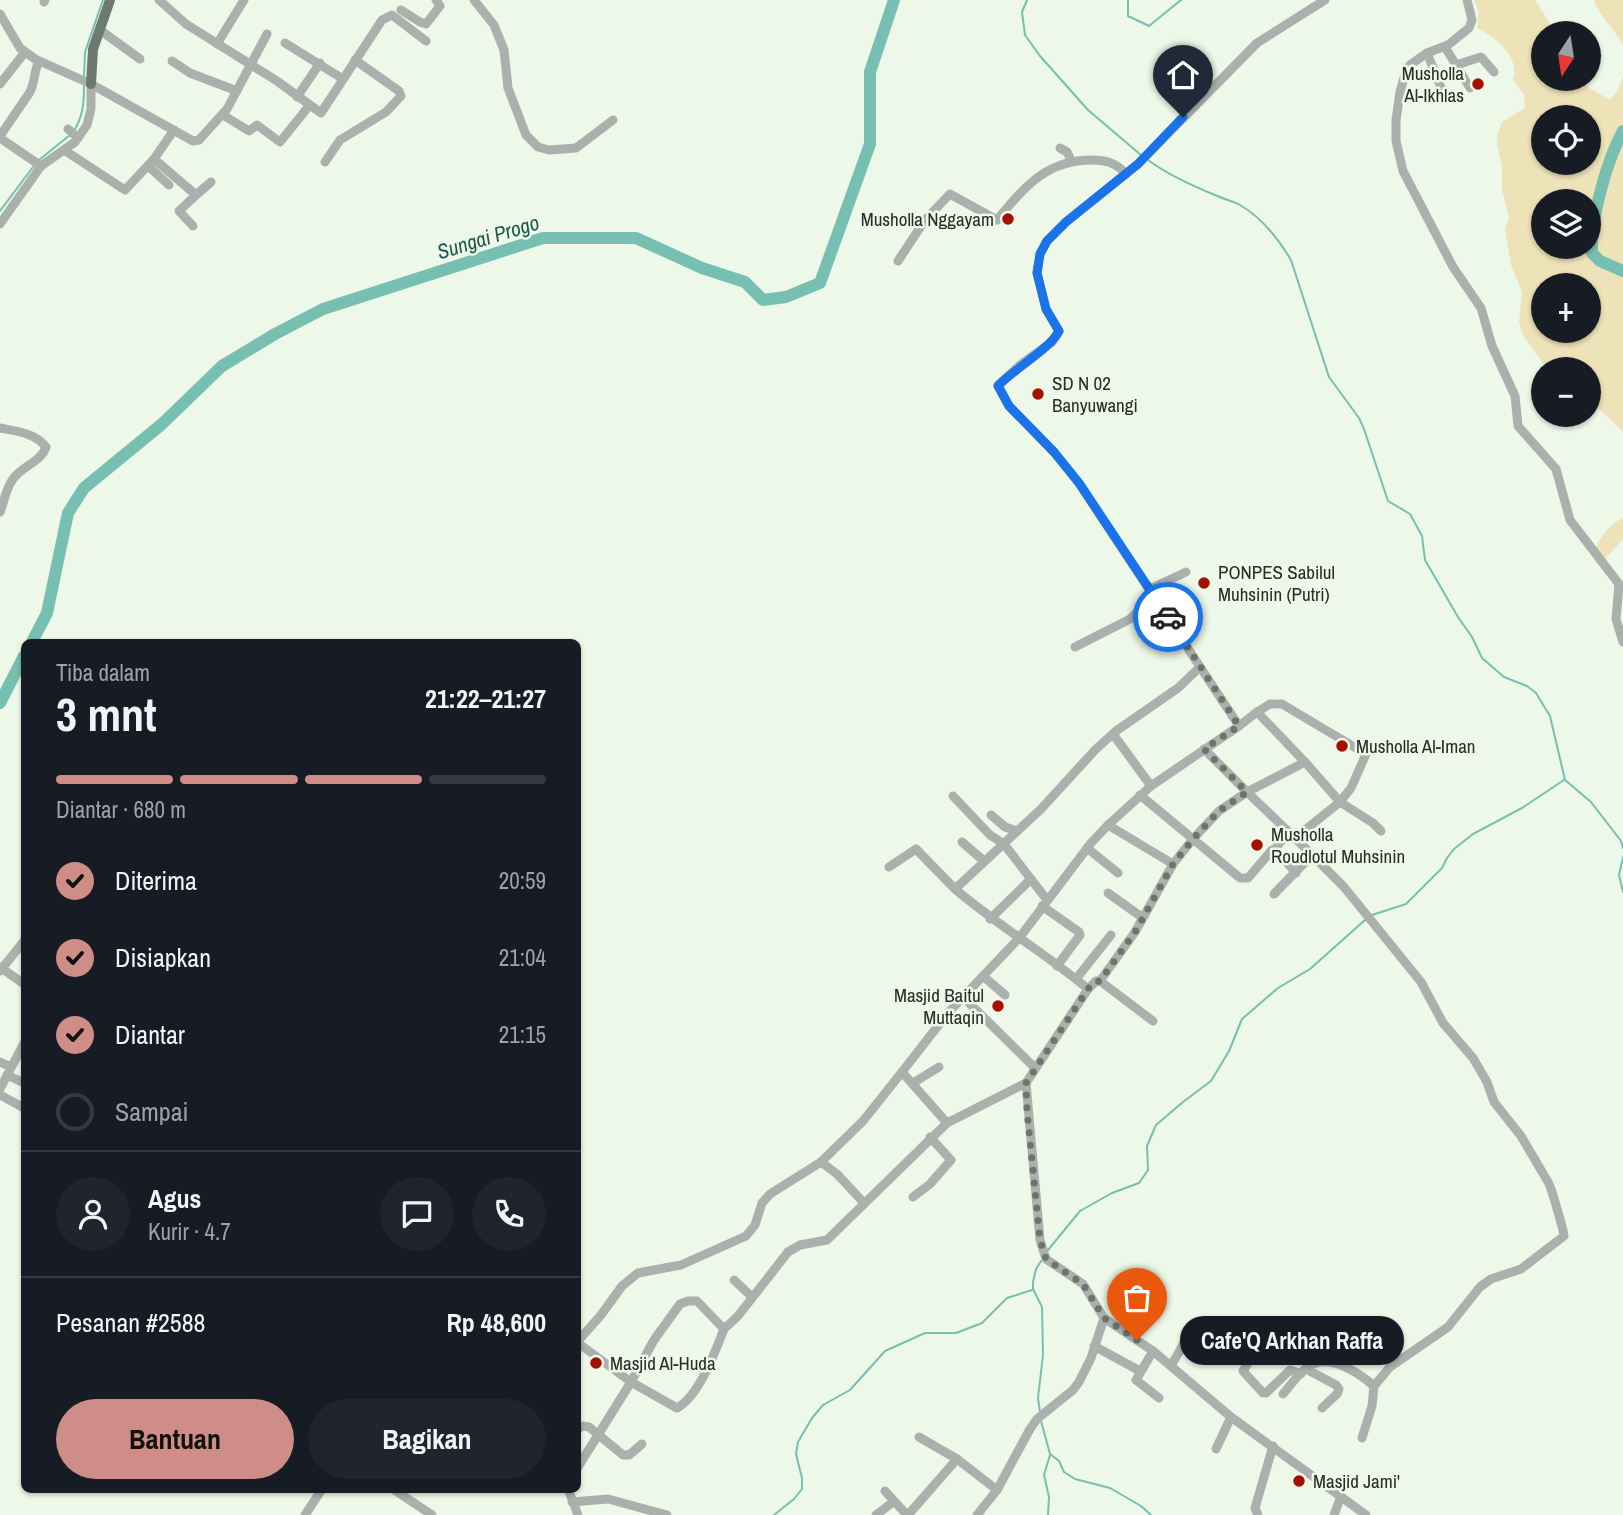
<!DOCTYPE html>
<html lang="id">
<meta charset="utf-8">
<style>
body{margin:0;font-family:"Archivo Narrow",sans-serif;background:#20242c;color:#f1f3f6;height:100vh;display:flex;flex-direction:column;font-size:26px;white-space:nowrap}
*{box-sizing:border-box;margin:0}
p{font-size:23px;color:#9ea1a6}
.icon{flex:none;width:38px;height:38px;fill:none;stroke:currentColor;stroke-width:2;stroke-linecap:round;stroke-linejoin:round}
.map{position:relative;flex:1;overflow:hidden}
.sheet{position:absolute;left:21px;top:639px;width:560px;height:854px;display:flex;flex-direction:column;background:#171b24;border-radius:10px;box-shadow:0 2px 5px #0004}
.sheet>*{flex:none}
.needle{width:46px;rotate:192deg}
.controls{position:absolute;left:1531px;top:21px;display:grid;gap:14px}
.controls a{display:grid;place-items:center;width:70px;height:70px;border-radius:50%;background:#171b24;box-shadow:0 2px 5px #0004;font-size:35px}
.pin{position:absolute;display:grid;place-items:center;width:60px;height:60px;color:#fff;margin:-72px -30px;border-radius:50% 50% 50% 0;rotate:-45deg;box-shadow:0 0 7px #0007}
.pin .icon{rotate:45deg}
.courier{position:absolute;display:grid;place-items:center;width:70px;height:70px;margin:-35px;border:5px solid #1a73e8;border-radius:50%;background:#fff;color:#222;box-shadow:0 2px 9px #0007}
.bubble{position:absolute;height:49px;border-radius:24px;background:#171b24;box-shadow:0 2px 5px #0004;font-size:23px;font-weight:800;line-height:49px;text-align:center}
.headline em{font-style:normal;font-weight:800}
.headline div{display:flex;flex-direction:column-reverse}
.headline{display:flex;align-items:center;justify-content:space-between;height:119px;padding:0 35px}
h1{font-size:46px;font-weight:800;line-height:52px}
.bar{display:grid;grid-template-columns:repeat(4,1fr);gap:10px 7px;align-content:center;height:84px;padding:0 35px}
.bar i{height:9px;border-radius:5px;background:#363941}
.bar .active{background:#ce8d87}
.bar p{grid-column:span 4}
.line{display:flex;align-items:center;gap:18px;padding:0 35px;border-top:2px solid #363941}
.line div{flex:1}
.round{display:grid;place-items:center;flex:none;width:74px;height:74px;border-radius:37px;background:#20242c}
ol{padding:0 35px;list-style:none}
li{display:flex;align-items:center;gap:21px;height:77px}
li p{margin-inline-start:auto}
li .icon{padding:7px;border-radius:50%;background:#ce8d87;color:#111;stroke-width:4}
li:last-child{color:#9ea1a6}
li i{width:38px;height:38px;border:4px solid #363941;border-radius:50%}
.button{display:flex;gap:14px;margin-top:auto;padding:14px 35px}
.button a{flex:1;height:80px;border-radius:42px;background:#ce8d87;color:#111;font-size:28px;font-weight:800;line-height:80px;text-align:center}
.button a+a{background:#20242c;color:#f1f3f6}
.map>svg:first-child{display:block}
.green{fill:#ede2b8;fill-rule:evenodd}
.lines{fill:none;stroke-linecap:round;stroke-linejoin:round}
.stream{stroke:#77bfb0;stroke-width:2}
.river{stroke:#77bfb0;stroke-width:12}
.minor{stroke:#aab1ac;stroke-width:9}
.major{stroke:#6c7a71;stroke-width:10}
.done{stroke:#6e746b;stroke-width:7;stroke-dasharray:0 12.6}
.route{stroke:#1a73e8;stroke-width:9}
.poi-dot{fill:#a41000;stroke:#edf8e8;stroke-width:2.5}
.labels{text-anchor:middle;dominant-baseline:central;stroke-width:5;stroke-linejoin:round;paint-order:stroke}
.poi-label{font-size:19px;fill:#292d28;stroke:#edf8e8;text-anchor:start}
.water-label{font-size:21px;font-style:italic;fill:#1c584d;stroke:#edf8e8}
</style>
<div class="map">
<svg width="1623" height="1515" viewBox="0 0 1623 1515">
<rect width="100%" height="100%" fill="#edf8e8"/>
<g class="green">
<path d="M1474 0H1535L1556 33H1544V79H1580L1583 84 1610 100 1617 91 1623 77V432L1599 409 1589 406V369H1547L1523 335 1519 322 1522 292 1511 265 1505 229 1509 217 1502 190V167L1497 144 1498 133 1502 122 1525 108 1524 95 1513 80C1521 57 1495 37 1477 28L1479 13ZM1544 117H1589V163H1544ZM1544 201H1589V247H1544ZM1544 285H1589V331H1544Z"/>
<path d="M1594 0H1623V46C1616 29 1600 18 1594 0Z"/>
<path d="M1623 518V539L1599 566 1592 556C1599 539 1607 526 1623 518Z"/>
</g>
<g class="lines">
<g class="stream">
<polyline points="1027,0 1022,12 1025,35 1040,56 1088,110 1141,155"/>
<polyline points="1128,0 1128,16 1149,26 1181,0"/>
<polyline points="84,77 85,52 103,0"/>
<path d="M74 131C83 116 84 103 84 86"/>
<polyline points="39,160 70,135"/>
<path d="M1148 160C1168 175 1193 186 1215 195 1223 199 1233 201 1240 205 1261 217 1279 240 1291 260L1329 377 1359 418 1364 429 1388 501 1410 514 1422 536 1425 560 1458 617 1472 637 1482 658 1504 677 1527 686 1536 693 1550 716 1565 780 1591 802 1621 841 1623 848"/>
<polyline points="0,211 33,167"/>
<polyline points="1623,857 1619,875 1623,892"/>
<polyline points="1372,915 1406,904 1442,868 1447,858 1454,849 1473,834 1522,808 1564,780"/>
<polyline points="1048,1250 1080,1211 1112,1193 1139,1183 1148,1170 1147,1146 1156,1125 1183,1102 1211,1081 1229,1051 1242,1019 1278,988 1310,969 1365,920"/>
<polyline points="1040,1412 1038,1398 1043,1355 1042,1307 1033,1289 1033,1282 1036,1269 1041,1261"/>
<polyline points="1041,1421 1050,1454 1059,1461 1064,1472 1075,1479 1110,1488 1141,1506 1151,1515"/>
<polyline points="774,1515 794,1499 802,1489 802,1478 796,1454 798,1442 812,1418 823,1405 850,1390 885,1351 925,1333 956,1333 982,1323 1007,1298 1032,1290"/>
<polyline points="1048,1515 1049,1497 1044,1475 1050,1455"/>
</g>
<g class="river">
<path d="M1623 131C1607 160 1590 220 1592 253L1600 261 1623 271"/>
<polyline points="32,642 47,613 68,513 84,488 162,424 222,366 275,334 323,309 543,238 636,238 702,268 745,282 763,300 786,297 820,283 870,144 870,72 894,0"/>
<polyline points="0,703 24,656"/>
</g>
<g class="minor">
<polyline points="159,0 186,24 277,81 321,113 382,20 392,15 426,41"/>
<polyline points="474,0 494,25 504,50 508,88 526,135 538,147 549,150 576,148 613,120"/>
<polyline points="1467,0 1472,20 1469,28 1448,45 1427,53 1410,65 1406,71 1400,92 1396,120 1396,141 1403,171 1453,267 1481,308 1492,346 1515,396 1518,426 1556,469 1570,520 1619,584 1616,619 1623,642"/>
<polyline points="44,2 45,0"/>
<polyline points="401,10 420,22 426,24 440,6 436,0"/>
<polyline points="0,14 20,48 35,59 91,84 193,141 199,140 227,109 267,34"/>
<polyline points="100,30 140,59"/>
<polyline points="285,43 343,79"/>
<polyline points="217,44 244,0"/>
<polyline points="1445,47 1470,88"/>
<polyline points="1427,53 1444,95"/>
<polyline points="172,61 190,73 237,91"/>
<polyline points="1456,65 1481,57 1494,72"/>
<polyline points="0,84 25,52"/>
<polyline points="297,97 320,63"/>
<polyline points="223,115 249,131 257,125 280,142 309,106"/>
<polyline points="68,129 78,138"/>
<path d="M0 136 30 92C35 82 34 71 39 61"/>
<polyline points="0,138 41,166"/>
<polyline points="1060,148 1067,152 1072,162"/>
<polyline points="64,150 125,190 154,159 174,130"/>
<polyline points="154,159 196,195 179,211 193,226"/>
<polyline points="325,162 340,140 386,112 401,96 399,91 355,60"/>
<polyline points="148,166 169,185"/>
<polyline points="196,195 211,182"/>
<polyline points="0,224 41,166 75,142 87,125 91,109 91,84"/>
<path d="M898 261 925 220 950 194 997 220C1024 188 1045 160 1092 160 1107 160 1116 163 1126 174"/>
<path d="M0 428C15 431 36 433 46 447 41 462 22 466 13 479 6 488 4 502 0 512"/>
<polyline points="1150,589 1186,572"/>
<polyline points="1075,647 1130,619 1153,597"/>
<polyline points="1257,712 1270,704 1282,704 1366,754 1351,788 1340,802 1373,823 1381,831"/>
<path d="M1239 726 1257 712 1305 762 1340 802 1295 838 1344 887 1421 982 1443 1023 1473 1058 1487 1082 1494 1102 1521 1136 1548 1182C1551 1186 1564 1232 1564 1236L1521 1269 1491 1279 1480 1287 1448 1327 1390 1367 1374 1386 1372 1406 1362 1438"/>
<polyline points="1113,734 1151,786"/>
<polyline points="1140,795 1240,878 1248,878 1272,850 1277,851 1296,873"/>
<polyline points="953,796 990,835 1004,844 1047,900"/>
<polyline points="991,815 1005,827 1017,831"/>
<polyline points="1108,825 1173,864"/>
<polyline points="1295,838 1247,792 1305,762"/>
<polyline points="962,842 984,861"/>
<polyline points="1087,848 1118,873"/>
<polyline points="1275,849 1289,832"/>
<polyline points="889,867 916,849 955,889"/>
<polyline points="1108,893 1143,918"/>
<polyline points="1274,894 1312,855"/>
<polyline points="1042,906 1079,932 1080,935 1057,966"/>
<polyline points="990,919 1031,879"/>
<polyline points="0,967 24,984"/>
<polyline points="0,971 24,941"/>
<polyline points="983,976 1005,995"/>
<polyline points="1076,979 1111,935"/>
<polyline points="1100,981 1135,932 1173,864 1193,839 1219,811 1247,792 1204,749"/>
<polyline points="1088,989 1096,981 1100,981 1153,1021"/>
<polyline points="963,997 1035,1068"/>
<polyline points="0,1062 11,1067"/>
<polyline points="7,1075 24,1083"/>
<polyline points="913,1083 939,1067"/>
<polyline points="1026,1083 1040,1240 1046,1259 1083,1284 1104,1318"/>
<polyline points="0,1089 24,1043"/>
<polyline points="0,1095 24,1108"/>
<path d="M947 1123 1026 1083 1088 989C1045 953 997 925 955 889L1041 809 1096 749 1116 731 1178 688 1200 667"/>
<polyline points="821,1162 837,1174 864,1203"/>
<polyline points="913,1197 930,1184 951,1160 930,1137"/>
<polyline points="734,1280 752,1297"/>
<polyline points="578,1341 601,1315 622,1286 638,1273 681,1265 746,1236 755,1225 762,1203 770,1194 821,1162 863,1121 902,1072"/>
<path d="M578 1343 631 1382 677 1408C699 1396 715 1352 724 1329"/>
<polyline points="1094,1346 1140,1371"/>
<polyline points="1153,1351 1136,1380 1159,1398"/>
<polyline points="1224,1355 1212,1341 1212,1337 1231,1322 1243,1324 1262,1341 1243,1371 1263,1393 1266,1393 1290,1370 1301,1374"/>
<polyline points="1171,1366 1188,1336"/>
<polyline points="1306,1369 1336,1385 1339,1389 1337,1394 1322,1408"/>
<path d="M1283 1394C1291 1385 1299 1372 1309 1366 1330 1353 1359 1373 1374 1386"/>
<polyline points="578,1429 583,1426 589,1427 623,1455 629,1455 642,1444"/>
<polyline points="919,1437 957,1459"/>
<polyline points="1216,1449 1231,1417"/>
<polyline points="578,1467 631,1382 654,1340 680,1304 688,1301 697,1301 724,1329 738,1316 788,1252 800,1245 827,1240 947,1123 902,1072 948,1013 1020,937 1091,843 1108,825 1151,786 1239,726 1079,483 1054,452 1009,406 998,385 1020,365 1052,342 1059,331 1046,309 1037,273 1040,254 1047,241 1066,222 1138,164 1257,43 1325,0"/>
<polyline points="393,1489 432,1515"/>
<polyline points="568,1489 578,1515"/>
<polyline points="997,1490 1030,1429 1037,1419 1073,1390 1079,1382 1091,1358 1104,1318 1153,1351 1231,1417 1366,1515"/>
<polyline points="885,1491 907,1515"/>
<polyline points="572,1502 608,1499 667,1515"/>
<polyline points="305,1515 322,1489"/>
<polyline points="876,1515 893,1502"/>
<polyline points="908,1515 957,1459 997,1490 977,1515"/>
<polyline points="1258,1515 1255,1508 1273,1446"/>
<polyline points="1334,1515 1341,1496"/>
</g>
<polyline class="major" points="91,84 93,49 110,0"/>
</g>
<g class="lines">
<polyline class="done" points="1137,1340 1104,1318 1083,1284 1046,1259 1040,1240 1027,1111 1026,1083 1088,989 1092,983 1100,981 1135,932 1173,864 1193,839 1219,811 1247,792 1204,749 1239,726 1168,617"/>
<path class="route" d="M1168 617 1079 483 1054 452 1009 406 998 386C1014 369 1051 348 1059 331L1046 309 1037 273 1040 254 1047 241 1066 222 1138 164 1183 117"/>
</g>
<g class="poi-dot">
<circle cx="1478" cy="84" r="7"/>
<circle cx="1008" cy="219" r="7"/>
<circle cx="1038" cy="394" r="7"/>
<circle cx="1204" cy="583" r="7"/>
<circle cx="1342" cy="746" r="7"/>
<circle cx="1257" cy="845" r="7"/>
<circle cx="998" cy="1006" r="7"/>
<circle cx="596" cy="1363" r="7"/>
<circle cx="1299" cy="1481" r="7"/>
</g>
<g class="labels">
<g class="poi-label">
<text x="1464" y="73" text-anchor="end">Musholla<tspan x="1464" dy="22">Al-Ikhlas</tspan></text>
<text x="994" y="219" text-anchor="end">Musholla Nggayam</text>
<text x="1052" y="383">SD N 02<tspan x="1052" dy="22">Banyuwangi</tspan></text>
<text x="1218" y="572">PONPES Sabilul<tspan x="1218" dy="22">Muhsinin (Putri)</tspan></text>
<text x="1356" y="746">Musholla Al-Iman</text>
<text x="1271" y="834">Musholla<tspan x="1271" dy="22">Roudlotul Muhsinin</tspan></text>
<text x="984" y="995" text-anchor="end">Masjid Baitul<tspan x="984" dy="22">Muttaqin</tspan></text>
<text x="610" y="1363">Masjid Al-Huda</text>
<text x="1313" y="1481">Masjid Jami'</text>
</g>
<g class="water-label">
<text transform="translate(488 237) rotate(-17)">Sungai Progo</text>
</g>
</g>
</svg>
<div class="controls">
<a><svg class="needle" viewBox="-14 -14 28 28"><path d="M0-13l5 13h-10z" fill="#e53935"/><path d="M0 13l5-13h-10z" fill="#9ea1a6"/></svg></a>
<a><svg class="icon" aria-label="locate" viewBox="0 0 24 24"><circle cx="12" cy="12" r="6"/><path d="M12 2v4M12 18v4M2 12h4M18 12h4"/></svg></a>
<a><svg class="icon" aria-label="layers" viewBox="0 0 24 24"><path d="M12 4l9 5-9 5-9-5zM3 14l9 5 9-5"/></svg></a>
<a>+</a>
<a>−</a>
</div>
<div class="pin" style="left:1137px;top:1340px;background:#ea580c"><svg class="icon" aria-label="bag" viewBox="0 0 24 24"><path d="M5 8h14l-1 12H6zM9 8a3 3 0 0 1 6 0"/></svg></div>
<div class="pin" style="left:1183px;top:117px;background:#1f2937"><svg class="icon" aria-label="home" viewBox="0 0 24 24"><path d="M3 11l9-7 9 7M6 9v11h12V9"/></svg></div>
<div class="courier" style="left:1168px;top:617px"><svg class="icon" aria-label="car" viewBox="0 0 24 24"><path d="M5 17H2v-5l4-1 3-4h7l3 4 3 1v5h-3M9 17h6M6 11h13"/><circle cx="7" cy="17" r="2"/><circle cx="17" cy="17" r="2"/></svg></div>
<div class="bubble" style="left:1180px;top:1316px;width:224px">Cafe'Q Arkhan Raffa</div>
<section class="sheet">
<div class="headline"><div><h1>3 mnt</h1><p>Tiba dalam</p></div><em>21:22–21:27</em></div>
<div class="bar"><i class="active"></i><i class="active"></i><i class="active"></i><i></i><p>Diantar · 680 m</p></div>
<ol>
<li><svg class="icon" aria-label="check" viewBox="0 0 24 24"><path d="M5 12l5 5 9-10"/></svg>Diterima<p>20:59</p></li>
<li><svg class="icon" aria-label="check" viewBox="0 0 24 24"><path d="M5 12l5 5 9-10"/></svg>Disiapkan<p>21:04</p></li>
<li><svg class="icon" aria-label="check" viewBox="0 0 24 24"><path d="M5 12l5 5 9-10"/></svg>Diantar<p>21:15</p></li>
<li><i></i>Sampai</li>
</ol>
<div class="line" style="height:126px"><a class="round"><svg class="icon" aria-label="person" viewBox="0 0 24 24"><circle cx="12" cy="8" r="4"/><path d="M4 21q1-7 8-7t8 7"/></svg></a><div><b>Agus</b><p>Kurir · 4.7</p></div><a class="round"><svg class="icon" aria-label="chat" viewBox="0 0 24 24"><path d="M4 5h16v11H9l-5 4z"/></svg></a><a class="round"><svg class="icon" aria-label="phone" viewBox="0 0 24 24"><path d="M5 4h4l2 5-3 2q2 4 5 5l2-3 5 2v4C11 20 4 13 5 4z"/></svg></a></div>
<div class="line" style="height:91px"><div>Pesanan #2588</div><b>Rp 48,600</b></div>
<div class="button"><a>Bantuan</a><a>Bagikan</a></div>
</section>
</div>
